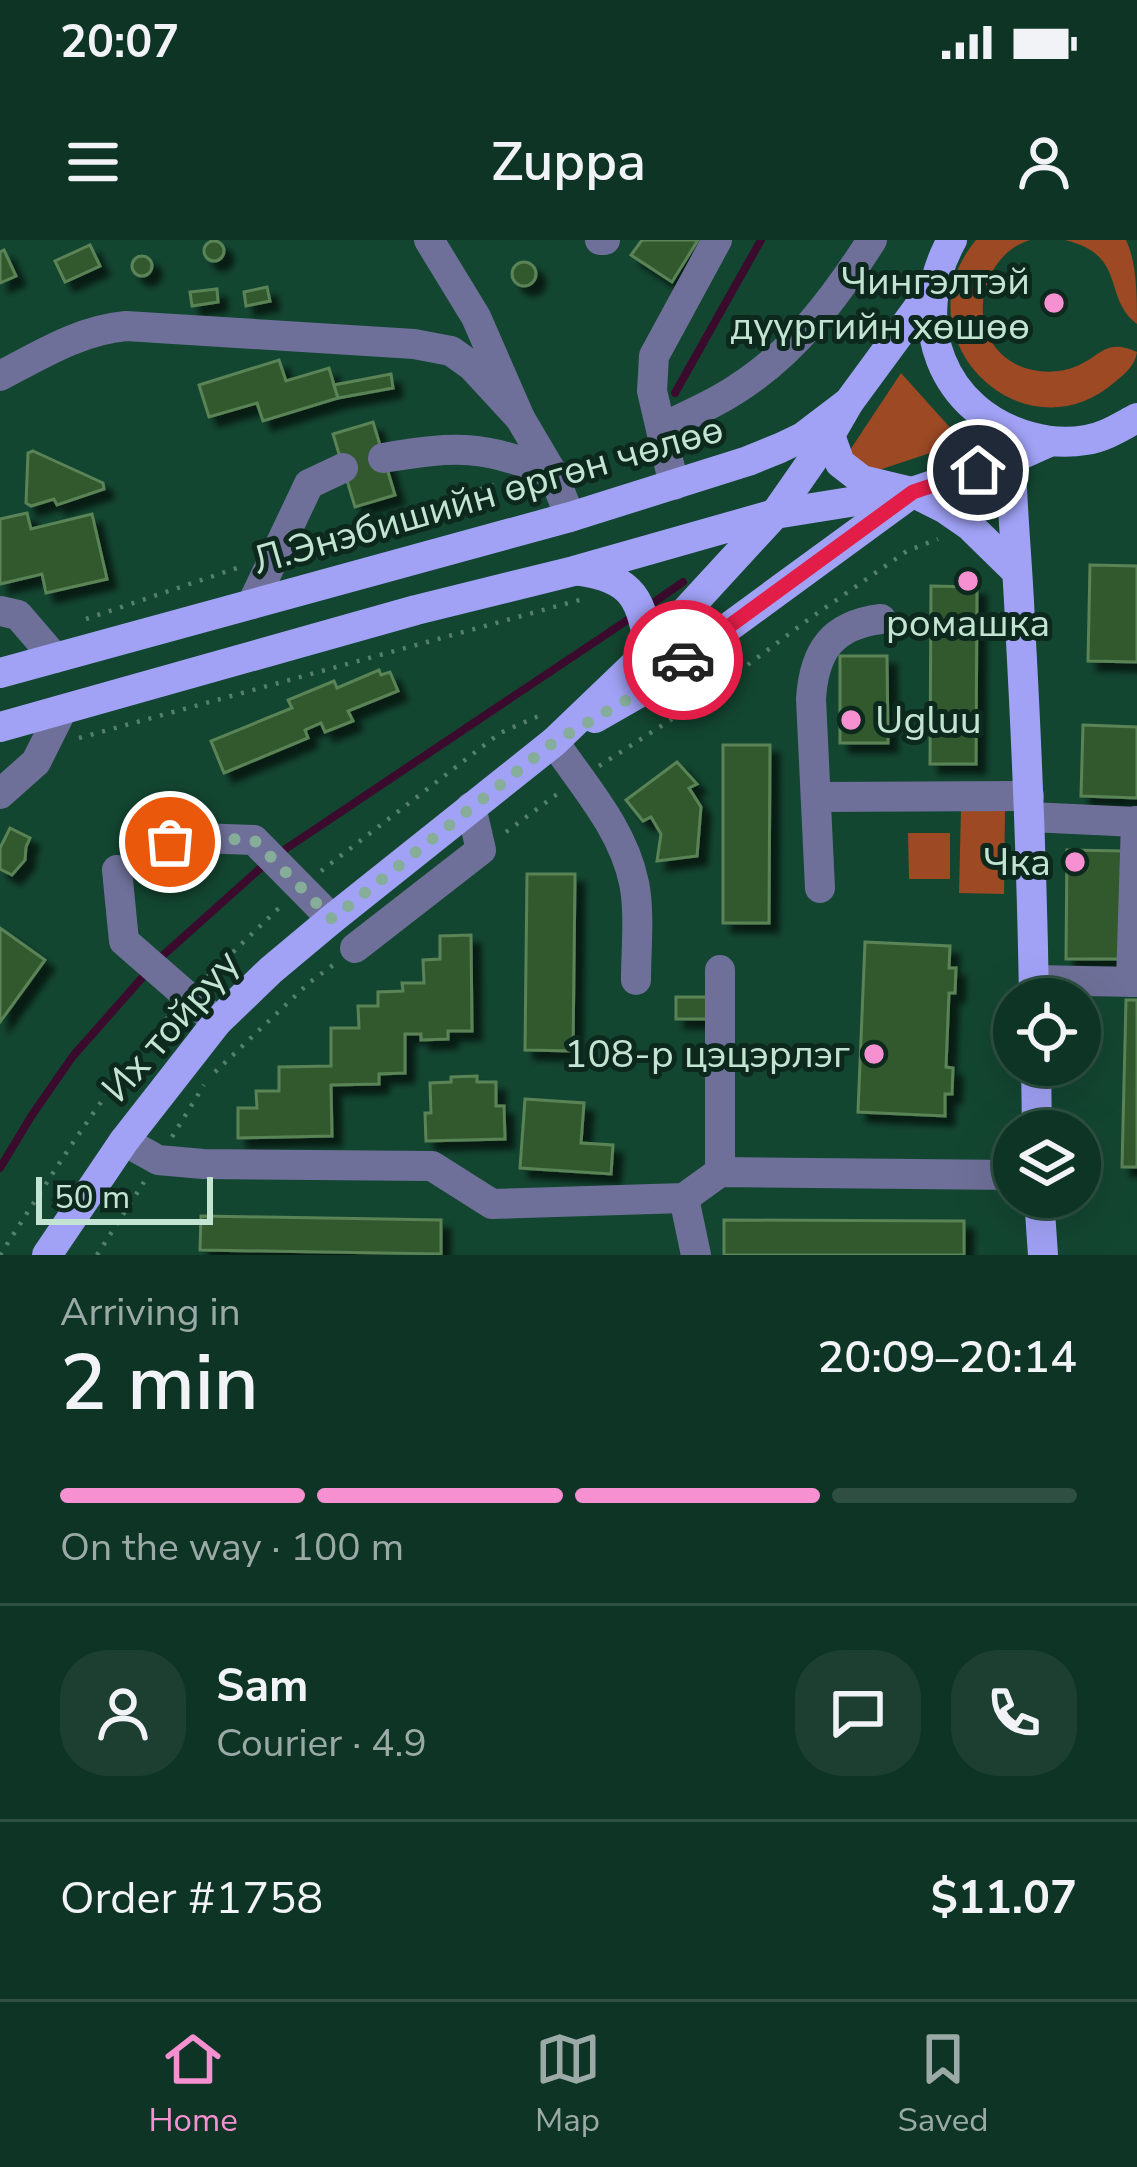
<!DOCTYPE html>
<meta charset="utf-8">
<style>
body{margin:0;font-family:"Nunito Sans",sans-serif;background:#1c3f32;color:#f1f3f6;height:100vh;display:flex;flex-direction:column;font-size:45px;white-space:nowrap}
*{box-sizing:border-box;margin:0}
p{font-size:39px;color:#9baaa7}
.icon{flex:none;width:66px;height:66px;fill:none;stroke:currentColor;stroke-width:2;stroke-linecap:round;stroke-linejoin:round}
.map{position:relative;height:1015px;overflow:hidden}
.details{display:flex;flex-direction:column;background:#0e3425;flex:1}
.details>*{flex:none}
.fabs{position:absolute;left:993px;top:738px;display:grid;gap:24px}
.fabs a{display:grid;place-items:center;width:108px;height:108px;border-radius:50%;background:#0e3425;box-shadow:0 12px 48px #0002,0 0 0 3px #2e4f42;font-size:60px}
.scale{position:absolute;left:36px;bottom:30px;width:177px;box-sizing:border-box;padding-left:12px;border:6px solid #c4e4d3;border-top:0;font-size:33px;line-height:42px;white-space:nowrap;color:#c4e4d3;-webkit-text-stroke:9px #0d281d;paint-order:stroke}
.pin{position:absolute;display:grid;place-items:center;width:102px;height:102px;color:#fff;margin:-51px;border:6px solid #fff;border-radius:50%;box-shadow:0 3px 12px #0007}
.courier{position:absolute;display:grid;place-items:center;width:120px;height:120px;margin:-60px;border:9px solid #e11d48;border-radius:50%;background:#fff;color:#222;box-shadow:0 3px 15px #0007}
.headline em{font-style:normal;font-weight:600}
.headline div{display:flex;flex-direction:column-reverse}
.headline{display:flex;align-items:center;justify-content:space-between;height:204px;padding:0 60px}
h1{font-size:78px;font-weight:600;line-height:90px}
.bar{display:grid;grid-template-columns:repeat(4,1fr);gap:18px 12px;align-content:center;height:144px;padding:0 60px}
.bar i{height:15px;border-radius:9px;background:#2e4f42}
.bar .selected{background:#f690d0}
.bar p{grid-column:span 4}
.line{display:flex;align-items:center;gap:30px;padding:0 60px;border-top:3px solid #2e4f42}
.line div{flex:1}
.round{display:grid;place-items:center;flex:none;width:126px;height:126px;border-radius:48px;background:#1c3f32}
.status{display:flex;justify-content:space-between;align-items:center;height:84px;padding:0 60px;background:#0e3425;direction:ltr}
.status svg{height:33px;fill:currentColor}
header{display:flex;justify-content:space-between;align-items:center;height:156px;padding:0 60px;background:#0e3425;font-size:54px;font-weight:600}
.tabs{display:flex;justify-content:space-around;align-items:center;height:168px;border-top:3px solid #2e4f42;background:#0e3425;font-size:33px;color:#9baaa7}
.tabs a{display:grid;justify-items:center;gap:6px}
.tabs .selected{color:#f690d0}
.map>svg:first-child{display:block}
.green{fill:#9c4924}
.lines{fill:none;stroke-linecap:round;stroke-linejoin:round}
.stream{stroke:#3b0b2d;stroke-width:8}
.building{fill:#32592f;stroke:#5a8357;stroke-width:3;filter:url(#shadow)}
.path{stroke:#54806c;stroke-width:4.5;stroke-dasharray:3 9;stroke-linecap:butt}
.minor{stroke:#6f7099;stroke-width:30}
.major{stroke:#a1a2f6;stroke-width:30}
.done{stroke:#86ad9a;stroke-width:12;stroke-dasharray:0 21.6}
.route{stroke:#e11d48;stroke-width:15}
.poi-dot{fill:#f690d0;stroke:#0d281d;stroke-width:4.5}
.labels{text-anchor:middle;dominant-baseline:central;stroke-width:10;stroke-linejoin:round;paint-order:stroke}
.poi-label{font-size:39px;fill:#c4e4d3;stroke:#0d281d;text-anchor:end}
.street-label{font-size:39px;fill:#c4e4d3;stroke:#0d281d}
</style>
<div class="status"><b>20:07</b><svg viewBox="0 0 49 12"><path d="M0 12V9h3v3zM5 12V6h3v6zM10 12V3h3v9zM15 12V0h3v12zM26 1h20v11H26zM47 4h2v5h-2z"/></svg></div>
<header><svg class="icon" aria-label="menu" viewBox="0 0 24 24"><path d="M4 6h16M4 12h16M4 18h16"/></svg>Zuppa<svg class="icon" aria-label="person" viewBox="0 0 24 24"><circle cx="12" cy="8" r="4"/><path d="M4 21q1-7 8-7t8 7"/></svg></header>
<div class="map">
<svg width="1137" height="1015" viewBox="0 0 1137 1015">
<defs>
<filter id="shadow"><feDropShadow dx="9" dy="9" stdDeviation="3" flood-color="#0009"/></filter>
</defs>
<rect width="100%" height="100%" fill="#134631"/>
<g class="green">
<path d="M976 0H1030C980 15 963 92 1012 122 1030 133 1057 135 1077 126 1102 115 1106 98 1137 112 1135 125 1126 133 1116 141 1024 223 895 97 976 0Z"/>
<path d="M1065 0H1126C1137 23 1137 56 1137 84 1102 58 1128 15 1065 0Z"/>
<polygon points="901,133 963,202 882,229 857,231 850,210"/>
<polygon points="961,569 1005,570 1004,654 959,653"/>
<polygon points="908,593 950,593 950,639 909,639"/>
</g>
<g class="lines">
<g class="stream">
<polyline points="675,153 761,0"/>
<polyline points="650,365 683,342"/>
<polyline points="281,612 632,377"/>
<polyline points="159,719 264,625"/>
<polyline points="0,928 32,875 73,816 149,730"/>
</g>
</g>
<g class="building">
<polygon points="642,0 698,0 672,42 631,15"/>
<circle cx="214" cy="11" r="10"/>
<polygon points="90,5 100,26 65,42 55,21"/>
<polygon points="4,10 16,36 0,43 0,12"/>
<circle cx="142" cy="26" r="10"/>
<circle cx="524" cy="34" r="12"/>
<polygon points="267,47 270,61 246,66 244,52"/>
<polygon points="217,49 218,62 192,66 190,52"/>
<polygon points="279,120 286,141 329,128 338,158 263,181 257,163 209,177 199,145"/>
<polygon points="391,134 393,148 338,158 334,145"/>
<polygon points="373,182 395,255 355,267 333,194"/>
<polygon points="33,211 103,243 104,249 57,265 54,259 31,266 26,263 28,213"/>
<polygon points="27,273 31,289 92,274 107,339 46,353 42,334 0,344 0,279"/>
<polygon points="1090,325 1137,326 1137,422 1088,421"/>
<polygon points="931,346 977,347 976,524 930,524"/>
<polygon points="840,416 887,416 888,503 840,503"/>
<polygon points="379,430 381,435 390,432 398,451 348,471 353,481 325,492 321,483 305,490 308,498 224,533 211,501 292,468 288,460 334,441 337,448"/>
<polygon points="1083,485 1137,487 1137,558 1081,556"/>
<polygon points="723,505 770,505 769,683 723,683"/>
<polygon points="677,522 697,544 689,548 701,567 697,616 657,621 661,594 651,577 643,581 626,560"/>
<polygon points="10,588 30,598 26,607 25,620 12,635 0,629 0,608"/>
<polygon points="1067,610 1125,611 1124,719 1066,719"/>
<polygon points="527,634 575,634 573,811 525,810"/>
<polygon points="0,688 45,720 0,782"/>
<polygon points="471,695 472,791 448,791 448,799 421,800 421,794 405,794 405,833 379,834 379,844 331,845 332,896 238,898 238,868 257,868 256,851 279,851 279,827 331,826 331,788 359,788 358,766 378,766 378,752 403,751 402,743 424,743 423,720 440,719 440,696"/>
<polygon points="865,702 950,706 949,728 956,728 955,753 949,753 946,827 953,828 952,854 945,854 945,876 858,872"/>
<rect x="676" y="757" width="41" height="22"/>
<polygon points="1126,760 1137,760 1137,927 1122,927"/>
<polygon points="477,836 477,842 496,842 496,866 504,866 505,899 426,901 425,873 431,873 430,843 451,842 451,837"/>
<polygon points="525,859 584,863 581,903 613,905 611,934 520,928"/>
<polygon points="201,976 441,980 441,1014 200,1010"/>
<polygon points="724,980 964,981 964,1015 724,1015"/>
</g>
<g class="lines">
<g class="path">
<polyline points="308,304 497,244"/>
<polyline points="86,379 240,327"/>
<polyline points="79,498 583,359"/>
<polyline points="599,526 694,465 809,379 907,311 938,299"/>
<polyline points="506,592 560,552"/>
<polyline points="321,631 500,493 541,475"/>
<polyline points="207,737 281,666"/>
<polyline points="215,832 310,742 336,723"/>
<polyline points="172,897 204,845"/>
<path d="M0 1015C54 932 104 849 170 775"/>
<polyline points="97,1015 144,942"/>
</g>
<g class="minor">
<polyline points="429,0 476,77 520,178 553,234 570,277"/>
<polyline points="600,0 605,0"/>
<path d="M0 136C40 115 80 90 126 86L414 104 451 111 472 126 520 178"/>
<path d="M662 188C687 175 715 164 738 148 795 112 836 56 872 0"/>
<path d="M383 218C455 206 485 204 553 234"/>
<polyline points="674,245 652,151 654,116 717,0"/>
<polyline points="252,364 309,244 343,228"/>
<polyline points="0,371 18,375 55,418"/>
<path d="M554 502C584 546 623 589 634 643 640 671 636 710 636 740"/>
<polyline points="0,554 36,522 62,470"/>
<polyline points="817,557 1029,556"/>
<polyline points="1030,577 1137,582"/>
<polyline points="142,607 197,598 254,600 332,679"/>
<polyline points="117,630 124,701 217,782"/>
<path d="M820 648 811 459C814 411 832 385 881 379"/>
<polyline points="355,708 481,610 471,567"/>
<polyline points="1034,740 1137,742"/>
<polyline points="1131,742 1136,581"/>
<polyline points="124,901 158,920 203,924 432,926 492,964 684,958 720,932 1014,935"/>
<polyline points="720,932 720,730"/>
<polyline points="684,958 696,1015"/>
</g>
<g class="major">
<path d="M952 0C907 80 941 173 1031 197 1049 202 1068 203 1086 200 1105 197 1120 187 1137 178"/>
<polyline points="830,195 840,223 862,240 912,252 944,268 970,286 1016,331"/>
<path d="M1011 219C1012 274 1018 328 1020 383 1027 509 1032 634 1034 759"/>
<path d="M580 331C633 338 643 361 649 411"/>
<polyline points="0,433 570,277 748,221 780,208 803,197 849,162 932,49"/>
<polyline points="595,478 637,454 908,256"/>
<polyline points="0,487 416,370 574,331 775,274 912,252 1011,219 1049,202"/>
<polyline points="1036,825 1037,891"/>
<polyline points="1039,957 1043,1015"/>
<polyline points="47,1015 124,901 217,782 271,730 332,679 554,502 649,411 775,274 830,195 849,162"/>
</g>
</g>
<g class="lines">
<polyline class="done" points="170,602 197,598 254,600 332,679 554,502 637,454 683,420"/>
<polyline class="route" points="683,420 913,252 978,230"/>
</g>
<g class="poi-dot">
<circle cx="1054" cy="63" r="12"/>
<circle cx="968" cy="341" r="12"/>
<circle cx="851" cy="480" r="12"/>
<circle cx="1075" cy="622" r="12"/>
<circle cx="874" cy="814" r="12"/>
</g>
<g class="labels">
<g class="poi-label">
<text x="1030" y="41">Чингэлтэй<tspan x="1030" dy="45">дүүргийн хөшөө</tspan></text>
<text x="968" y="383" text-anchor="middle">ромашка</text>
<text x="875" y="480" text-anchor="start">Ugluu</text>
<text x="1051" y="622">Чка</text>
<text x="850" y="814">108-р цэцэрлэг</text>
</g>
<g class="street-label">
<text transform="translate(488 255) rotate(-16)">Л.Энэбишийн өргөн чөлөө</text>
<text transform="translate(171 786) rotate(-49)">Их тойруу</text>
</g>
</g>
</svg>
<div class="fabs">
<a><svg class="icon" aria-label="locate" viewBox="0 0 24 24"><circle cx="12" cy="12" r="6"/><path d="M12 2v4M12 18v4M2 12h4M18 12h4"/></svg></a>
<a><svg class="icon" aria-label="layers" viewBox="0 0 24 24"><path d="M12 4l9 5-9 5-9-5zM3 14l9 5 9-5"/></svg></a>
</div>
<div class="scale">50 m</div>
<div class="pin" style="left:170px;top:602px;background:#ea580c"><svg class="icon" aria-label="bag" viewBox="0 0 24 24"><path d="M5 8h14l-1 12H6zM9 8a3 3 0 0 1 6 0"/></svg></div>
<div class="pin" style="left:978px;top:230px;background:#1f2937"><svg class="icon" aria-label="home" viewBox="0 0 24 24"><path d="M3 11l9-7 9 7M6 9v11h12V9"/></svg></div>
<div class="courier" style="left:683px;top:420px"><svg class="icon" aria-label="car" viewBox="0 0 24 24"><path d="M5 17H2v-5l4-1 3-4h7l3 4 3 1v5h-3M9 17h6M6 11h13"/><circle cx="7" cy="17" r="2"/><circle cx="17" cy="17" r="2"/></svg></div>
</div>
<section class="details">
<div class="headline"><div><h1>2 min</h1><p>Arriving in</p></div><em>20:09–20:14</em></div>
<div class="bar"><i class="selected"></i><i class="selected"></i><i class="selected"></i><i></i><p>On the way · 100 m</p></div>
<div class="line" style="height:216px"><a class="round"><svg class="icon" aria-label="person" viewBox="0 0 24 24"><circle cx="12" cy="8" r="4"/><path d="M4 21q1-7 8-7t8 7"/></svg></a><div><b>Sam</b><p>Courier · 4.9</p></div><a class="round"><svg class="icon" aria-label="chat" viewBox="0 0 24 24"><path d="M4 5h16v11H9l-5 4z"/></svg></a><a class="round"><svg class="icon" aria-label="phone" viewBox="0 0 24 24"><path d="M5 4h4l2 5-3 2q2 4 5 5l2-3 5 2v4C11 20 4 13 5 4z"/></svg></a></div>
<div class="line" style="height:156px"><div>Order #1758</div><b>$11.07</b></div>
</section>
<nav class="tabs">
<a class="selected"><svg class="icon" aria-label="home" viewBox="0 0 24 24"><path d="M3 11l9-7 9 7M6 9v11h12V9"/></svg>Home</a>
<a><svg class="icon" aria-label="map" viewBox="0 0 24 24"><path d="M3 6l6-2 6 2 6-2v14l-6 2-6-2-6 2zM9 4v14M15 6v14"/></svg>Map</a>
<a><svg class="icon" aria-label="saved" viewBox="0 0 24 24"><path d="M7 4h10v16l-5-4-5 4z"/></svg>Saved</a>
</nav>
